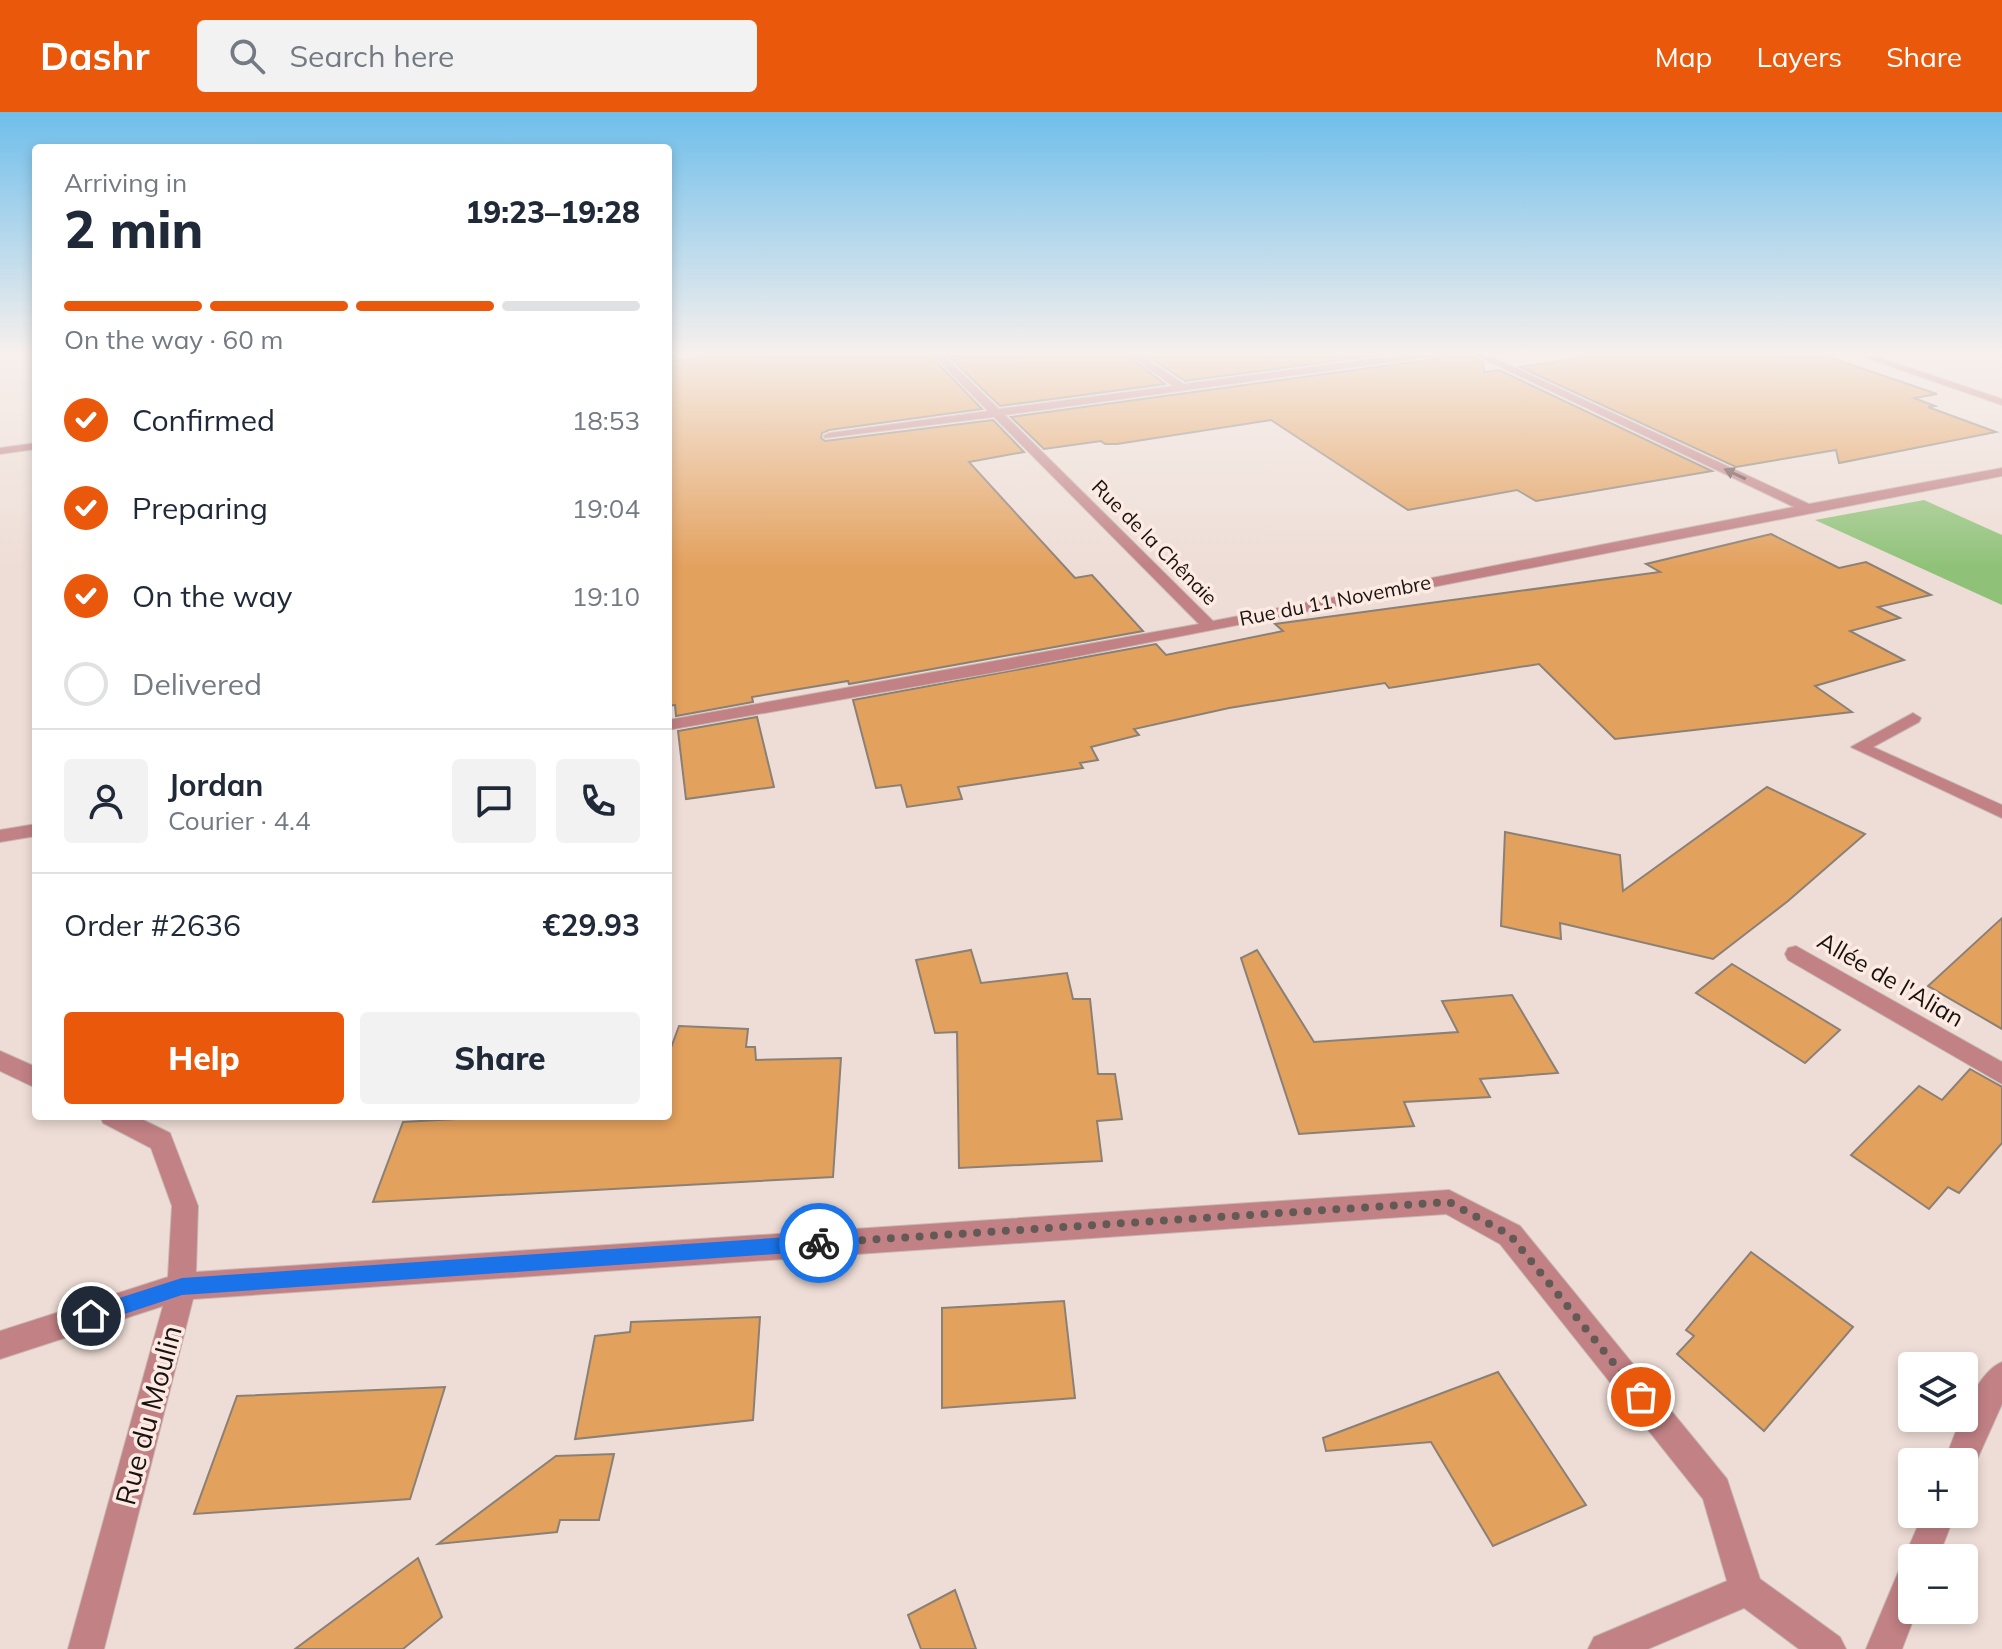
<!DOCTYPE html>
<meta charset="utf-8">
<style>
body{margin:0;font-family:Mulish,sans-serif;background:#f2f2f3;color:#1f2937;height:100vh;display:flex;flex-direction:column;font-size:30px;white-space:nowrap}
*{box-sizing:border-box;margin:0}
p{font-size:26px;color:#747a83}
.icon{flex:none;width:44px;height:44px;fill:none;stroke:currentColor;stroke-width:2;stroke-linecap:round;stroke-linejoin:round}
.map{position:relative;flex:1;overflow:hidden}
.details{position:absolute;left:32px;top:32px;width:640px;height:976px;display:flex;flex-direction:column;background:#fff;border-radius:8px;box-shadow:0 4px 12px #0003}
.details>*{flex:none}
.controls{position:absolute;left:1898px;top:1240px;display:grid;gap:16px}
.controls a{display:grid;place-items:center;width:80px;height:80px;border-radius:8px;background:#fff;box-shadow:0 4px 12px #0003;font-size:40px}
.pin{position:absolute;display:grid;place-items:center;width:68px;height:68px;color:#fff;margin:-34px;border:4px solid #fff;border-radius:50%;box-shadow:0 2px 8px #0007}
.courier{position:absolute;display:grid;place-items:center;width:80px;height:80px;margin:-40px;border:6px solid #1a73e8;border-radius:50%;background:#fff;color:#222;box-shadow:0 2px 10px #0007}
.head em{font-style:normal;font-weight:800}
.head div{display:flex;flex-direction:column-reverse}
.head{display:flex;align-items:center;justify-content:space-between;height:136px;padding:0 32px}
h1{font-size:52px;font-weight:800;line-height:60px}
.bar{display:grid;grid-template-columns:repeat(4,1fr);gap:12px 8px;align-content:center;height:96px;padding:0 32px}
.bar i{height:10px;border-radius:6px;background:#e0e1e3}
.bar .current{background:#ea580c}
.bar p{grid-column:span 4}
.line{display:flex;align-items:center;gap:20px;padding:0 32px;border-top:2px solid #e0e1e3}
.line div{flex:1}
.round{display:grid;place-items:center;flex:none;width:84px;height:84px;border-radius:8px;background:#f2f2f3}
ol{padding:0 32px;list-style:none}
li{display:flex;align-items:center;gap:24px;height:88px}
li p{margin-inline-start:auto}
li .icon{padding:8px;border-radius:50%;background:#ea580c;color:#fff;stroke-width:4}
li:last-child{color:#747a83}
li i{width:44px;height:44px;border:4px solid #e0e1e3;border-radius:50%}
.cta{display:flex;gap:16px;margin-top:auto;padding:16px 32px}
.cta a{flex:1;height:92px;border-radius:8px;background:#ea580c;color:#fff;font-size:32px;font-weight:800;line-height:92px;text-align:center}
.cta a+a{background:#f2f2f3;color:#1f2937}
header{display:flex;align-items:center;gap:48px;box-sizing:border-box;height:112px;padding:0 40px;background:#ea580c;color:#fff}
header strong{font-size:38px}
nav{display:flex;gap:44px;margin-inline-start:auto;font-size:28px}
.search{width:560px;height:72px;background:#f2f2f3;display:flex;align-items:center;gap:20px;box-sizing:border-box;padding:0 28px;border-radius:8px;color:#747a83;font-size:30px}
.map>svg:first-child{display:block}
.green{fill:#8fc278}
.building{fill:#e3a15e;stroke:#8b8075;stroke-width:2}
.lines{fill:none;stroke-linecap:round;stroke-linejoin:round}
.minor-casing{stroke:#c7b9b2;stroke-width:2}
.minor{fill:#c18185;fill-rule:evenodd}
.oneway{fill:#644445}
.route{fill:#1a73e8}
.done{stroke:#635a55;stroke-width:8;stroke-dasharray:0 14.4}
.labels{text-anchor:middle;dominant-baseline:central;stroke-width:7;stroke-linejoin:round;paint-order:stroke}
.far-street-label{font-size:20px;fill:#181310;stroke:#fceae3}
.street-label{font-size:24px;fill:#181310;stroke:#fceae3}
.near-street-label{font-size:28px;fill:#181310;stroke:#fceae3}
</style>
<header>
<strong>Dashr</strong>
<div class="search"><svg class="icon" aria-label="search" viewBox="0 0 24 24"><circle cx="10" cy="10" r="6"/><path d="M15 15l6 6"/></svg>Search here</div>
<nav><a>Map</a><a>Layers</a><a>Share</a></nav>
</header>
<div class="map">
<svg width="2002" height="1537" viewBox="0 0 2002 1537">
<rect width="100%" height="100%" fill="#eeddd6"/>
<polygon class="green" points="1924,388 2002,423 2002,493 1815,408"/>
<g class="building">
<polygon points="730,240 927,240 982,297 829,318 822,321 821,326 825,329 993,308 1024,340 969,350 1075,466 1092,463 1143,519 849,572 848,569 752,585 753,590 676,604 675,593 668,594 668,250"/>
<polygon points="944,240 1122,240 1165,272 1000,294"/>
<polygon points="1141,240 1402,240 1185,269"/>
<polygon points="1450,240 1466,240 1483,250 1484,260 1499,258 1712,359 1536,389 1517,378 1408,398 1271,308 1117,332 1105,332 1101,329 1044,337 1011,305 1442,246"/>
<polygon points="1580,240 1814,240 1937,282 1914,286 1935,294 1928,295 1996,320 1839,351 1836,338 1736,355 1520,255 1579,246"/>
<polygon points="1771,422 1839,456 1866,450 1931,483 1878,495 1900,506 1850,519 1904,548 1815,574 1852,600 1615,627 1539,552 1389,576 1385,571 1229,596 1134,617 1139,623 1091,635 1098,648 1080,651 1083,656 958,675 962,687 907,695 901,673 876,676 853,588 1156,532 1166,543 1283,519 1275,512 1660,460 1646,452"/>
<polygon points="757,605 774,675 686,687 678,619"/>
<polygon points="1767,675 1865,722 1788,789 1713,847 1560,811 1561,827 1501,814 1505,720 1620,743 1623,779"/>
<polygon points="2002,806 2002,917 1928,874"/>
<polygon points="971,838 981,871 1067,861 1073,887 1090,887 1098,962 1115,962 1122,1007 1097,1009 1102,1049 959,1056 957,920 935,921 916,848"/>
<polygon points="1257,838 1314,930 1458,920 1442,889 1512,883 1558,961 1480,967 1490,985 1404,990 1414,1014 1299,1022 1241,846"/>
<polygon points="1732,852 1840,918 1805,951 1696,881"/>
<polygon points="679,914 748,917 746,935 755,935 756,948 841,946 833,1065 373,1090 403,1010 511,1004 668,1004 668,944"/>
<polygon points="1970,957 2002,975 2002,1031 1959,1081 1948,1075 1929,1097 1851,1043 1919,974 1942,988"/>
<polygon points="1751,1140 1853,1215 1764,1319 1677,1242 1694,1224 1686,1218"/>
<polygon points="1064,1189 1075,1286 942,1296 942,1196"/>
<polygon points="760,1205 753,1308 575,1327 595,1224 630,1220 631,1210"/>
<polygon points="1498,1260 1586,1393 1493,1434 1431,1330 1326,1339 1323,1326"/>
<polygon points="445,1275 410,1387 194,1402 237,1284"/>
<polygon points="614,1342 599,1408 560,1408 557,1420 438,1432 556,1344"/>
<polygon points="418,1446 442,1505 403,1537 295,1537"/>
<polygon points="955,1478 976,1537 921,1537 908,1503"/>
</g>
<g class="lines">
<g class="minor-casing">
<g id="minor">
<polygon points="930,240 940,240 999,297 1173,274 1125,240 1136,240 1184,272 1423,240 1447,240 1442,243 1005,303 1213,509 1794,395 1469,240 1481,240 1809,392 2002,356 2002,364 1002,559 668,618 668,608 1199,512 994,305 825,326 823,324 829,321 988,299"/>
<polygon points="1849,240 1863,240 2002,287 2002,293"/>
<polygon points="1996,240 2002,240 2002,243 1998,242"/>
<polygon points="36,331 36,337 0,342 0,336"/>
<polygon points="1913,601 1921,606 1919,610 1873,635 2002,693 2002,706 1851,635"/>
<polygon points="36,712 36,724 0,730 0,718"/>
<polygon points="1796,834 2002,950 2002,972 1788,848 1785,842 1788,836"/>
<polygon points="0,939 36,955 36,976 0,959"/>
<polygon points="100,1004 135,1004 170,1021 198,1094 196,1160 1449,1078 1520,1114 1727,1367 1760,1467 1840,1525 1846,1537 1799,1537 1744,1496 1648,1537 1588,1537 1594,1525 1727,1469 1703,1387 1500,1132 1446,1102 193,1187 104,1537 68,1537 163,1194 0,1247 0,1219 168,1165 172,1094 151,1036 103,1011"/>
<path d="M2002 1250V1292L1971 1361 1964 1364V1350H1944C1956 1322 1973 1262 2002 1250Z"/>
<polygon points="1923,1402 1955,1402 1938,1446 1912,1446 1912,1498 1917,1498 1902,1537 1866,1537 1900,1456 1907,1453 1904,1446"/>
</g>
</g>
<use href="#minor" class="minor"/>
</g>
<defs><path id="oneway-solid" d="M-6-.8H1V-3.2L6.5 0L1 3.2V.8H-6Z" transform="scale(2)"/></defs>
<use class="oneway" href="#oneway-solid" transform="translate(1735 362) rotate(-155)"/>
<linearGradient id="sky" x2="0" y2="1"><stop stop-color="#6ebeeb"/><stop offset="0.53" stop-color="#f7f0ed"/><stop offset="1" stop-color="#f7f0ed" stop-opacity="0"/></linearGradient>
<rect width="2002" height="455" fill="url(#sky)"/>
<polygon class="route" points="819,1123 825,1125 828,1131 825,1137 819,1139 182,1183 91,1213 84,1210 82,1204 84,1197 91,1195 182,1166"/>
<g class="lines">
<polyline class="done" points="819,1131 1449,1090 1510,1123 1641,1285"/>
</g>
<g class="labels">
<g class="far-street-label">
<text transform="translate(1155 430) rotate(45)">Rue de la Chênaie</text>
<text transform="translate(1335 488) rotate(-11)">Rue du 11 Novembre</text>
</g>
<g class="street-label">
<text transform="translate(1891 867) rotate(30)">Allée de l'Alian</text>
</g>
<g class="near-street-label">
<text transform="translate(148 1303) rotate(-75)">Rue du Moulin</text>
</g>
</g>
</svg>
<div class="controls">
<a><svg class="icon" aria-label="layers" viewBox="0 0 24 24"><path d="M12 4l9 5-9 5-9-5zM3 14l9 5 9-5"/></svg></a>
<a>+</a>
<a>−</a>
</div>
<div class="pin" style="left:1641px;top:1285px;background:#ea580c"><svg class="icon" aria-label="bag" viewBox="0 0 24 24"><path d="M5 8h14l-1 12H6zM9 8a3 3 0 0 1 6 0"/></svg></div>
<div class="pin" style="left:91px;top:1204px;background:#1f2937"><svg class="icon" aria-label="home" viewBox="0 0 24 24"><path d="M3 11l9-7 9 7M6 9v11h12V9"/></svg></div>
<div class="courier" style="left:819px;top:1131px"><svg class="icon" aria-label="bike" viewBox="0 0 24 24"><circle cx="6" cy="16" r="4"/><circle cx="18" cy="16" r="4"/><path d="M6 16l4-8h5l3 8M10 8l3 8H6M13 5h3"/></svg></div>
<section class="details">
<div class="head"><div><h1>2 min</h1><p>Arriving in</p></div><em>19:23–19:28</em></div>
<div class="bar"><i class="current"></i><i class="current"></i><i class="current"></i><i></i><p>On the way · 60 m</p></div>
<ol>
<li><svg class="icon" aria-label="check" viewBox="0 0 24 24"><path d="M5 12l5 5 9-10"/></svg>Confirmed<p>18:53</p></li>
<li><svg class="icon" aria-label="check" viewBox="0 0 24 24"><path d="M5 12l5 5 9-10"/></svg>Preparing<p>19:04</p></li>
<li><svg class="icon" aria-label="check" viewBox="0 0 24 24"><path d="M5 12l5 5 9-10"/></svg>On the way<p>19:10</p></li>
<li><i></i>Delivered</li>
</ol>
<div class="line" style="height:144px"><a class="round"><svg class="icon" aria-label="person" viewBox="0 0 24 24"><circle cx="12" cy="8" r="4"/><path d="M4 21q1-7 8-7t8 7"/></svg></a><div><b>Jordan</b><p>Courier · 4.4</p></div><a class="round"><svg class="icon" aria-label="chat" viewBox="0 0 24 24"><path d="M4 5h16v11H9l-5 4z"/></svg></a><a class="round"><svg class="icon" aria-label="phone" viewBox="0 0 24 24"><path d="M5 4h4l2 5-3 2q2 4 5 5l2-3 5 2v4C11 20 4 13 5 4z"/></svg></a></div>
<div class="line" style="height:104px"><div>Order #2636</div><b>€29.93</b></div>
<div class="cta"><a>Help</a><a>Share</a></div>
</section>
</div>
